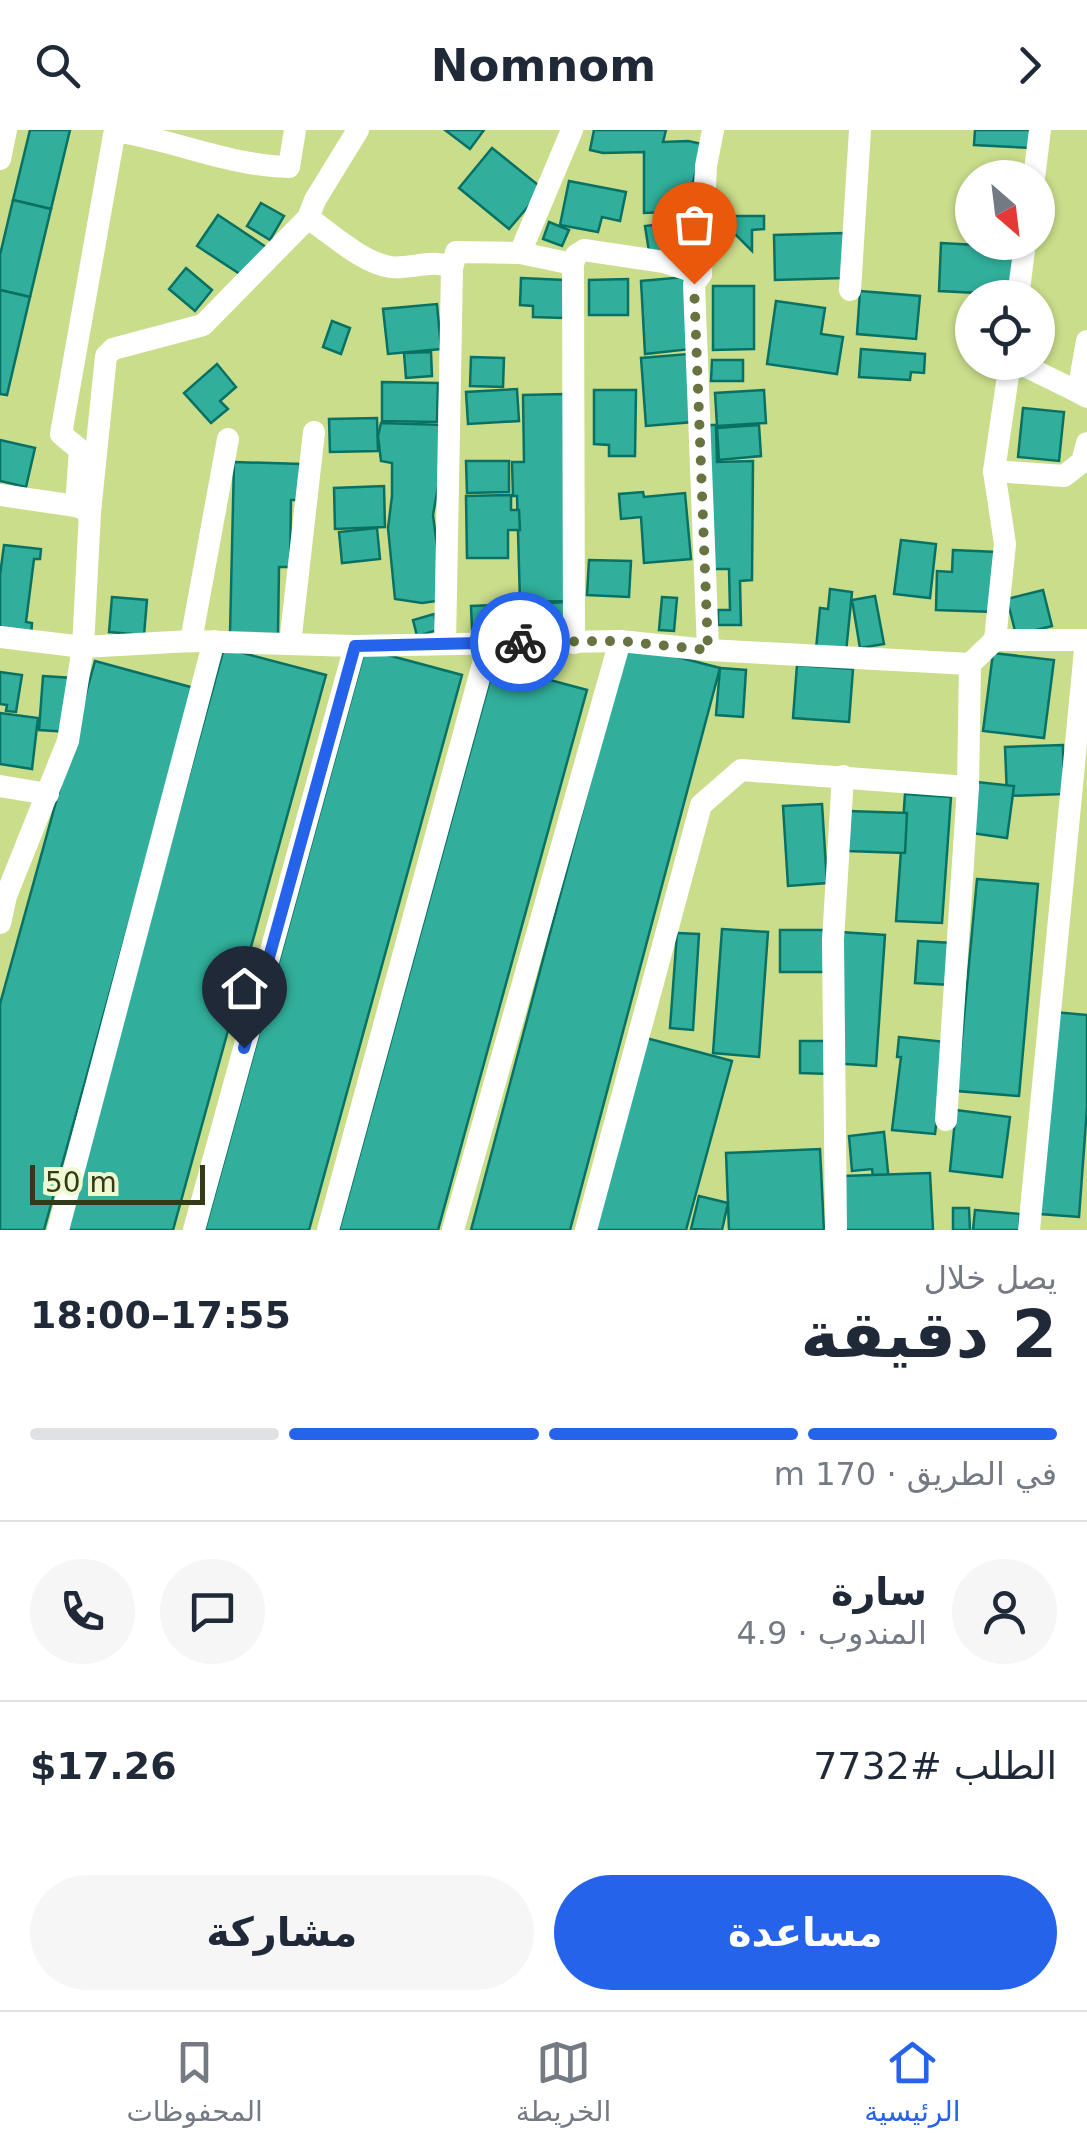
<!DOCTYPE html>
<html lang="ar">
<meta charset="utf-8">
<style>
body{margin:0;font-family:"DejaVu Sans","Noto Sans Arabic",sans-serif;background:#f6f6f7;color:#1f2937;direction:rtl;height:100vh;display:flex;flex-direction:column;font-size:38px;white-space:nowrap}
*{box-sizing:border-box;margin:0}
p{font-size:32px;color:#747a83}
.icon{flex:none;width:55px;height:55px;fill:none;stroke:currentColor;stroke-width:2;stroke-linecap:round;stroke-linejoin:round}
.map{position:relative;height:1100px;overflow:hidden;direction:ltr}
.details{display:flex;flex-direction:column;background:#fff;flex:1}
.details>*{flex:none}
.needle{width:65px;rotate:152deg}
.controls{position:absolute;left:955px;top:30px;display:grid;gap:20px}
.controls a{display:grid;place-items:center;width:100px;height:100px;border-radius:50%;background:#fff;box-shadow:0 2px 8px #0004;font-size:50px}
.scale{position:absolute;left:30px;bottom:25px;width:175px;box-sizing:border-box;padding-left:10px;border:5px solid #323a18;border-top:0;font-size:28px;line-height:35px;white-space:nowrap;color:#323a18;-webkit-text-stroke:8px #eef9d1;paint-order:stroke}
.pin{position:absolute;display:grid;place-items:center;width:85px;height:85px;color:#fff;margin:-102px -42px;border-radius:50% 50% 50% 0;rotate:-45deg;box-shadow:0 0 10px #0007}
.pin .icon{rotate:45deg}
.courier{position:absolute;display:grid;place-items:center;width:100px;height:100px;margin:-50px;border:8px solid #2563eb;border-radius:50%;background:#fff;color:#222;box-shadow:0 2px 12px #0007}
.summary em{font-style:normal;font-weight:700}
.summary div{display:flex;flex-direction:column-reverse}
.summary{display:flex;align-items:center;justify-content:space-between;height:170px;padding:0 30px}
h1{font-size:65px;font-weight:700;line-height:75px}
.bar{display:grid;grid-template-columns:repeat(4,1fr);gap:15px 10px;align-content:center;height:120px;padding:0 30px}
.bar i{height:12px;border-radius:8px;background:#e0e1e3}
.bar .current{background:#2563eb}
.bar p{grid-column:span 4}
.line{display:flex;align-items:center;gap:25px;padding:0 30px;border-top:2px solid #e0e1e3}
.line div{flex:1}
.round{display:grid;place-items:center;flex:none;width:105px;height:105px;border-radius:52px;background:#f6f6f7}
.cta{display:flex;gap:20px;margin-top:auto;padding:20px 30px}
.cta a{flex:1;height:115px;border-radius:60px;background:#2563eb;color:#fff;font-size:40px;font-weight:700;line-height:115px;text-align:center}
.cta a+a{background:#f6f6f7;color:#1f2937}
header{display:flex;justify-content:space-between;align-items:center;height:130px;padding:0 30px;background:#fff;font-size:45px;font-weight:700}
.dock{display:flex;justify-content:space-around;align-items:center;height:140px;border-top:2px solid #e0e1e3;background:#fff;font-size:28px;color:#747a83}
.dock a{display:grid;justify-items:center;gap:5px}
.dock .current{color:#2563eb}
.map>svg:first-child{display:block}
.building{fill:#31af9c;stroke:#097163;stroke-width:2.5}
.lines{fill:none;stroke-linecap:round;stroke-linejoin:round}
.minor{stroke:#fff;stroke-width:22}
.done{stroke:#677340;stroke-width:10;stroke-dasharray:0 18}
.route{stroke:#2563eb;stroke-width:12}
</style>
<header><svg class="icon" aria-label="forward" viewBox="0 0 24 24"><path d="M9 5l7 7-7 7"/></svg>Nomnom<svg class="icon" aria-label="search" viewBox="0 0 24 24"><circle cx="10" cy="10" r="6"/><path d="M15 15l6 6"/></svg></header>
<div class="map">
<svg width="1087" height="1100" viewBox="0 0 1087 1100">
<rect width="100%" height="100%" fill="#c9dd8b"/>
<g class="building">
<polygon points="30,0 70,0 51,79 13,70"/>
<polygon points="445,0 484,0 470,19"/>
<polygon points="594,0 666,0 663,12 688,11 702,14 692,56 693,81 644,83 644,22 603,23 590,20"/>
<polygon points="975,0 1032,0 1031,18 974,15"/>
<polygon points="492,18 543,59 509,99 459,58"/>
<polygon points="569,51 626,62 620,91 602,87 598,102 560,95"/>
<polygon points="13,70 51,79 30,167 0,160 0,125"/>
<polygon points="261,73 284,86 270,110 247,96"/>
<polygon points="694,84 699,121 650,128 645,96 661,94 661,89"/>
<polygon points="218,85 266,117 246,148 197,116"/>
<polygon points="717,86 764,86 764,99 752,100 752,121"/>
<polygon points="549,92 569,100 562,116 543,109"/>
<polygon points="844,103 844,148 775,150 774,105"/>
<polygon points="941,113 1013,117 1010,168 976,168 977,163 939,161"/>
<polygon points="186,138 212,160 195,181 169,159"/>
<polygon points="685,147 691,219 645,224 641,151"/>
<polygon points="521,148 564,150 563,188 533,187 533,176 520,175"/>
<polygon points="628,149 628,185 589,185 589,150"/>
<polygon points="713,156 754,156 754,219 713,220"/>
<polygon points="0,160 30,167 7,265 0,264"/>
<polygon points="860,161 920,166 916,209 857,204"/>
<polygon points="776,171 825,178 821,204 843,207 837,244 767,234"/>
<polygon points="437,174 441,219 388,224 383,179"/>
<polygon points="332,191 350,198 341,224 323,217"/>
<polygon points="861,219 925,224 924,243 911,242 910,250 859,247"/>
<polygon points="431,222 432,246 406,248 404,223"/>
<polygon points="688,224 693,292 646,296 641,228"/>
<polygon points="471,227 504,228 503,257 470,256"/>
<polygon points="712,230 743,230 743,251 711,251"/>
<polygon points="217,234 236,257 220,271 228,279 211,293 184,263"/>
<polygon points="382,252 438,253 437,292 382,291"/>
<polygon points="517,259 519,291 468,294 466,262"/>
<polygon points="594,260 636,260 635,326 609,326 609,315 594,314"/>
<polygon points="764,260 766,293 717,296 715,263"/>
<polygon points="566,264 571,471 520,472 517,366 513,366 512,332 524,332 523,265"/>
<polygon points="1023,278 1064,282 1059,331 1018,327"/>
<polygon points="377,288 378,321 330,322 329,289"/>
<polygon points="381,293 444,295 444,323 433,385 444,470 422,473 395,469 388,398 392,366 392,333 381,331 378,306"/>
<polygon points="703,295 716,295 717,332 753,331 752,450 740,451 741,495 718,495 718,480 730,480 729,439 706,439"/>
<polygon points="759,295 761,326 719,330 717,298"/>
<polygon points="0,310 35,318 26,357 0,351"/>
<polygon points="466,331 509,331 509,362 467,363"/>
<polygon points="234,332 302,334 301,370 291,370 290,437 279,437 278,504 230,503"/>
<polygon points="384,356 385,397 335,399 334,358"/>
<polygon points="643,362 644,367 685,363 691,429 644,433 641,387 621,389 619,364"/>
<polygon points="511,365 511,380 519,380 520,400 508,400 508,428 467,428 466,366"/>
<polygon points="377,398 380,429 342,433 339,402"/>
<polygon points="901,410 936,414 930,468 894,464"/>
<polygon points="4,415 41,419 40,429 34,429 26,492 32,493 31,506 0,502 0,445"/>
<polygon points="953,420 997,422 994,482 936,480 937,441 952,442"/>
<polygon points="589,430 631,431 629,467 587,465"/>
<polygon points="830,459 852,462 846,522 816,519 820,478 828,479"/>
<polygon points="1043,460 1052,496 1016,505 1007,469"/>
<polygon points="875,466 884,514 860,518 852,470"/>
<polygon points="112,467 147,470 144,505 109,502"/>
<polygon points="662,467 677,468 674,501 659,500"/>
<polygon points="569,472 570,501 499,504 499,498 472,499 471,476"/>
<polygon points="434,484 438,500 417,506 413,490"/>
<polygon points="627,514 720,538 570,1100 471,1100"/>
<polygon points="224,518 326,545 173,1100 64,1100"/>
<polygon points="365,519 462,545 309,1100 205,1100"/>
<polygon points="993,523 1054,530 1044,608 983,601"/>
<polygon points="95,531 194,558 44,1100 0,1100 0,874"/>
<polygon points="494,535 587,560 438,1100 339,1100"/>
<polygon points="797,535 853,539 849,592 793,588"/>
<polygon points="720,538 746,540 743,587 716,585"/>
<polygon points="0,542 22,545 16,582 6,581 7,575 0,574"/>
<polygon points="43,546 73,548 69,602 39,600"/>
<polygon points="0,583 38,588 32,639 0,634"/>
<polygon points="1063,615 1064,664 1007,666 1005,617"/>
<polygon points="977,652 1014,656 1007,708 971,703"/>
<polygon points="905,664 951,667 942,793 896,791"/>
<polygon points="822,674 827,753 788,756 783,676"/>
<polygon points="848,681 907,683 905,723 847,721"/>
<polygon points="977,749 1038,754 1019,966 957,961"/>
<polygon points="722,799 768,802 759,927 713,923"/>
<polygon points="780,800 830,800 831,842 780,842"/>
<polygon points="840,802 885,805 876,936 831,933"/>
<polygon points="677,803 699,804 693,900 670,898"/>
<polygon points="918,811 953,813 951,855 915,853"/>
<polygon points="1054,882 1087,885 1087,978 1079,1087 1040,1084"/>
<polygon points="899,907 946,912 935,1004 892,1000 901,927 897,927"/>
<polygon points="646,908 732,931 686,1100 593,1100"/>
<polygon points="800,911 831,911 830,944 800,943"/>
<polygon points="956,980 1010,987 1002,1047 950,1041"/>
<polygon points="884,1002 889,1052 874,1053 872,1039 852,1041 849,1006"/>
<polygon points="820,1019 824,1100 729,1100 726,1023"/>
<polygon points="930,1043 933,1100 845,1100 843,1046"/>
<polygon points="699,1066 728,1073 722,1100 691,1099"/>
<polygon points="953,1078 969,1078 970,1100 953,1100"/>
<polygon points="975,1080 1020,1084 1019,1100 973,1100"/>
</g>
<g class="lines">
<g class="minor">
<polyline points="0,29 6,0"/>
<polyline points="1034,48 1040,0"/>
<path d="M308 88C332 104 361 132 390 137 410 140 436 127 452 139L445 514"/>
<polyline points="520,123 572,0"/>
<polyline points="452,139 456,122 520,123 573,134"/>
<polyline points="701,144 706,36 713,0"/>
<polyline points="850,160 860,0"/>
<polyline points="1018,168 1025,112"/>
<polyline points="1087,211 1078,262 1087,267"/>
<polyline points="1017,232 1078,262"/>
<polyline points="994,341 1064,346 1082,332 1087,313"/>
<polyline points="0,365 76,376 90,382"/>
<path d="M76 376 80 320 61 304 114 5 120 2C176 11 232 36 289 37L295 0"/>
<polyline points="0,507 83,517 191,511 355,516 620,511 708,520 970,534"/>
<polyline points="995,510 1005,414 994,341 1010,232"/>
<polyline points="191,511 228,309"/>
<polyline points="574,513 573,134 576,125 584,120 664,132 701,144 694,154 708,520"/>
<polyline points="290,514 314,302"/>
<polyline points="0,656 48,664"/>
<polyline points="0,793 6,766 68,611 83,517 90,382 106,226 113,219 203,195 308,88 315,70 358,0"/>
<polyline points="946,990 968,657"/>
<polyline points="58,1100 214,511"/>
<polyline points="194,1100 355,516"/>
<polyline points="328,1100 489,512"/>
<polyline points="453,1100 620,511"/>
<polyline points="586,1100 701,675 741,640 968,657 970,534 995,510 1087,510"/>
<polyline points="836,1100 833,810 843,646"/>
<polyline points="1029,1100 1086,510"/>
</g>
</g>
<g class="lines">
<polyline class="done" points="520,512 620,511 708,520 694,154"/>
<polyline class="route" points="244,918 355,516 520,512"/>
</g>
</svg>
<div class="controls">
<a><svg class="needle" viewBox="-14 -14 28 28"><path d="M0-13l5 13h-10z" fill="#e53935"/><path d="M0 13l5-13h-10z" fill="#747a83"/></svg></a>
<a><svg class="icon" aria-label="locate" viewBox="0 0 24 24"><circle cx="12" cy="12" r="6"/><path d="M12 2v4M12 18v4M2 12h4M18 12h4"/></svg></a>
</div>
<div class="scale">50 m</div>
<div class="pin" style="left:694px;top:154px;background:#ea580c"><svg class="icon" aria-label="bag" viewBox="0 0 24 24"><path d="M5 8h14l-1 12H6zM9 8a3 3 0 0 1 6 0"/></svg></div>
<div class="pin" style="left:244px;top:918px;background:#1f2937"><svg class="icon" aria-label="home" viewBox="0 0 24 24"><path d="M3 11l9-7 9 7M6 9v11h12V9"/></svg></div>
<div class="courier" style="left:520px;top:512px"><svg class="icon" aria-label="bike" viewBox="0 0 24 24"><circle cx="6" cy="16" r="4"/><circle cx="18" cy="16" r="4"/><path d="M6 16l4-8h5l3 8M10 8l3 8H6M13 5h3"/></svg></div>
</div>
<section class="details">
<div class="summary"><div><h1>2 دقيقة</h1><p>يصل خلال</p></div><em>17:55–18:00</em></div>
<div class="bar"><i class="current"></i><i class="current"></i><i class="current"></i><i></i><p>في الطريق · 170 m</p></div>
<div class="line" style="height:180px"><a class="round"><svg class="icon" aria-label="person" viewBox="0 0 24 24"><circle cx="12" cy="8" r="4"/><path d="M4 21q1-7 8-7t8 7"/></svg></a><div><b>سارة</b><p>المندوب · 4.9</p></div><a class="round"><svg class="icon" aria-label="chat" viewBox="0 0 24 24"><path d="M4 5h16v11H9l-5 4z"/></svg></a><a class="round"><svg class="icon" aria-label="phone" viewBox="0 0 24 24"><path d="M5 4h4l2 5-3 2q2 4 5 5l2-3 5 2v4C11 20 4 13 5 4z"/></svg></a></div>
<div class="line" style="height:130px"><div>الطلب #7732</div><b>$17.26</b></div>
<div class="cta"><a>مساعدة</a><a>مشاركة</a></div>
</section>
<nav class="dock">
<a class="current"><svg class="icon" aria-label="home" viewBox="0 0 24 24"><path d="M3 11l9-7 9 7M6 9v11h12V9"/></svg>الرئيسية</a>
<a><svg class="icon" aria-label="map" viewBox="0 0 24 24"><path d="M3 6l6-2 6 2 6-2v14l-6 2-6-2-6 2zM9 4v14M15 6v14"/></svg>الخريطة</a>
<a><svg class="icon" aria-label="saved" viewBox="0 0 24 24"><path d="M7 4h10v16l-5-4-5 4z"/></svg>المحفوظات</a>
</nav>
